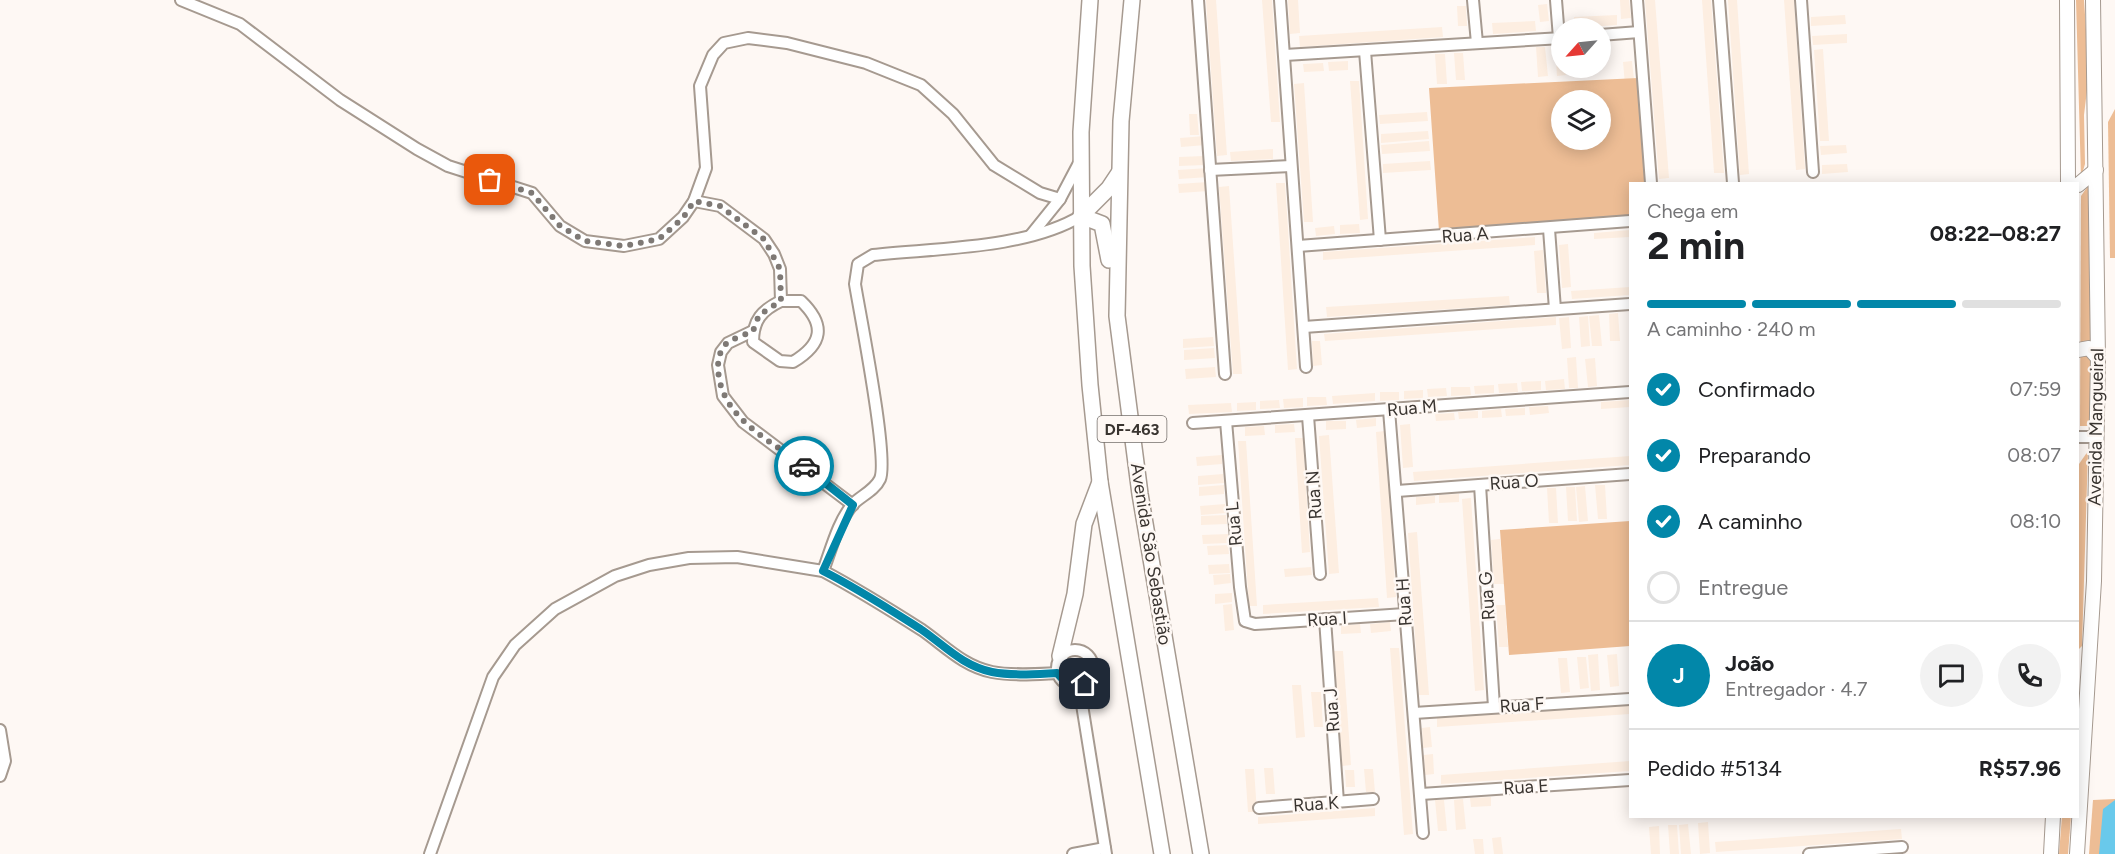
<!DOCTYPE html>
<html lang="pt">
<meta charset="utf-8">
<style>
body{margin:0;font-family:Figtree,sans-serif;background:#f2f2f2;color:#202124;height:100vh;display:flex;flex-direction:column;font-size:22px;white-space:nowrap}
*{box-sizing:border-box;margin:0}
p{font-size:20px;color:#757577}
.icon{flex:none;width:33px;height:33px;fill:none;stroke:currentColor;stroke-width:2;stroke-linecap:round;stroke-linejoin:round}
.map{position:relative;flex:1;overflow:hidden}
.side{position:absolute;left:1629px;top:182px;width:450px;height:636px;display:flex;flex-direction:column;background:#fff;border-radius:0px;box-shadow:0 3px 15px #0003}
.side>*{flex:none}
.needle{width:39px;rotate:243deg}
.buttons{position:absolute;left:1551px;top:18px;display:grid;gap:12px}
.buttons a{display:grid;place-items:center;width:60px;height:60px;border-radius:50%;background:#fff;box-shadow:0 3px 15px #0003;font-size:30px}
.pin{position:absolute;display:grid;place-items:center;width:51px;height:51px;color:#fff;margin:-26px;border-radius:12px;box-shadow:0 3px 9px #0006}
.courier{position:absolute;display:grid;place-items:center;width:60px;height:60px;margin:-30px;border:4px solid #0287a9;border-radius:50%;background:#fff;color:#222;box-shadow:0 2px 8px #0007}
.head em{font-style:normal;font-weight:700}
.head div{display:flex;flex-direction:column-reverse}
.head{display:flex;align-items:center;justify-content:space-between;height:102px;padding:0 18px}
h1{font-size:39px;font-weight:700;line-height:45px}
.bar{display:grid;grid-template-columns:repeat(4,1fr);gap:9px 6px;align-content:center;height:72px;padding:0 18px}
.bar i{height:8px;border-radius:4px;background:#e0e0e0}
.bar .selected{background:#0287a9}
.bar p{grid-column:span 4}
.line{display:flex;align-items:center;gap:15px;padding:0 18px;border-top:2px solid #e0e0e0}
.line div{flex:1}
.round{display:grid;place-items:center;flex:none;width:63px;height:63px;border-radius:32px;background:#f2f2f2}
ol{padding:0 18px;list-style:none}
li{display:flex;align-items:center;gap:18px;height:66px}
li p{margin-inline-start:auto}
li .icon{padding:6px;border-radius:50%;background:#0287a9;color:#fff;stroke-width:4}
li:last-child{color:#757577}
li i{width:33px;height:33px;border:3px solid #e0e0e0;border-radius:50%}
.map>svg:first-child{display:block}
.built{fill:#fdeee1}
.green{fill:#edbd95;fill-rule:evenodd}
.water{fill:#69c9eb}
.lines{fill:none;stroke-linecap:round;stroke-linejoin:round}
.street-casing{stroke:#a69a90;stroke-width:14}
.secondary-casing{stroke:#a69a90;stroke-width:16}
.primary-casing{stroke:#a69a90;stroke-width:18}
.street{stroke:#fff;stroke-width:10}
.secondary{stroke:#fff;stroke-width:14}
.primary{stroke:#fff;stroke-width:15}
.done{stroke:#7e7975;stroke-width:6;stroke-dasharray:0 10.8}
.route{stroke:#0287a9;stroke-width:8}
.labels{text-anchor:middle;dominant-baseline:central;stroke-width:5;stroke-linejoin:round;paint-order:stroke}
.shield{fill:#fef8f4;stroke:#746f6b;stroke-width:1.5}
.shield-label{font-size:16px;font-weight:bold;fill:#393430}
.street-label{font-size:18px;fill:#393430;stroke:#fef8f4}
</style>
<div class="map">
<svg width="2115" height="854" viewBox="0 0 2115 854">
<rect width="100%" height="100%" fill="#fef8f4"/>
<g class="built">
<polygon points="1206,0 1216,0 1227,155 1217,156"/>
<polygon points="1262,0 1272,0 1280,122 1271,122"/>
<polygon points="1288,0 1298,0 1300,33 1290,34"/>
<polygon points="1620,0 1629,0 1631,18 1621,19"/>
<polygon points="1645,0 1655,0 1669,178 1659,179"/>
<polygon points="1702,0 1711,0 1724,173 1714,173"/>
<polygon points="1728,0 1737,0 1749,174 1740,175"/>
<polygon points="1784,0 1794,0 1805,169 1796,170"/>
<polygon points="1547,4 1549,21 1540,22 1538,5"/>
<polygon points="1457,6 1466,6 1467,26 1458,26"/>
<polygon points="1617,15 1617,25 1575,28 1574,17"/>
<polygon points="1845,15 1846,24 1811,26 1811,17"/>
<polygon points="1535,21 1536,31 1493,34 1492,23"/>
<polygon points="1442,27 1443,37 1300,47 1299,36"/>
<polygon points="1847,34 1847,43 1813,45 1812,36"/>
<polygon points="1555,46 1561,46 1562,68 1565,68 1566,75 1557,76"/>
<polygon points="1536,47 1545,47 1548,76 1538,77"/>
<polygon points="1823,49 1829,141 1820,141 1814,50"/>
<polygon points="1454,53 1463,53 1465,80 1456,80"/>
<polygon points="1435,54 1445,54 1447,84 1437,84"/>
<polygon points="1348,61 1348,70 1329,71 1328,62"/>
<polygon points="1632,61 1637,107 1627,108 1623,62"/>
<polygon points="1323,63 1324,71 1304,72 1303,64"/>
<polygon points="1350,81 1359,81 1368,219 1360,220"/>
<polygon points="1304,83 1313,222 1304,222 1294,84"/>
<polygon points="1427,112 1428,121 1380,124 1379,115"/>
<polygon points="1189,114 1197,114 1199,135 1190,135"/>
<polygon points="1428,131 1429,139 1381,143 1381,134"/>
<polygon points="1205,136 1206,145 1181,147 1180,138"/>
<polygon points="1429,141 1430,151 1382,154 1381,145"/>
<polygon points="1846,145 1847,153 1821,155 1820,146"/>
<polygon points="1273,149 1273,159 1231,161 1230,152"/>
<polygon points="1204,156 1205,165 1179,166 1179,157"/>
<polygon points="1430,161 1431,170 1383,173 1383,164"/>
<polygon points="1847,164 1848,172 1822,174 1822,165"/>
<polygon points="1208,168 1209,177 1179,179 1178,170"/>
<polygon points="1208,182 1209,191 1179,193 1178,184"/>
<polygon points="1276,183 1285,183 1297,369 1288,370"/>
<polygon points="1229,186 1242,374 1233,374 1219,187"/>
<polygon points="1359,224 1360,233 1340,234 1340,225"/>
<polygon points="1334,226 1335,234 1316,236 1315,228"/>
<polygon points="1630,230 1630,237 1594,239 1594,233"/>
<polygon points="1535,237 1535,245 1323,260 1323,252"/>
<polygon points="1568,244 1571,287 1562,288 1559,245"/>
<polygon points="1543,250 1546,293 1537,293 1534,251"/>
<polygon points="1630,287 1630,295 1572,299 1571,291"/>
<polygon points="1509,296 1510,305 1327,317 1326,307"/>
<polygon points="1618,313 1620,341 1610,341 1609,314"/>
<polygon points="1599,315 1602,346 1592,346 1589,316"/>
<polygon points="1588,316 1590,346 1581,347 1579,317"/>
<polygon points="1556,317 1556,325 1325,341 1324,334"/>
<polygon points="1569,317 1571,348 1562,349 1559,318"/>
<polygon points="1213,337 1214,346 1183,348 1183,339"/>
<polygon points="1312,341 1320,341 1322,365 1313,366"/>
<polygon points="1214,348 1215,358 1184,360 1184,350"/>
<polygon points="1576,357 1578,388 1569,388 1567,358"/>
<polygon points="1595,358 1597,386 1588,387 1585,359"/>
<polygon points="1215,367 1216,377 1186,379 1185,369"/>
<polygon points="1564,379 1565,389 1546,390 1545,381"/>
<polygon points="1541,381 1541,390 1522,391 1521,382"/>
<polygon points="1517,383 1518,392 1499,393 1498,384"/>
<polygon points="1494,385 1494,393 1475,394 1474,386"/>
<polygon points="1451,387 1470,387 1471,395 1451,396"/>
<polygon points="1446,388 1447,396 1428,397 1427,389"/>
<polygon points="1423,390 1423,398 1404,399 1404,391"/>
<polygon points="1399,392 1399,400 1380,401 1380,392"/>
<polygon points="1375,393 1375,401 1333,404 1332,396"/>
<polygon points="1307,397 1326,397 1327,405 1307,406"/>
<polygon points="1303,398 1303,407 1284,408 1283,399"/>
<polygon points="1279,400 1280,408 1260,409 1260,401"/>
<polygon points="1630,400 1630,407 1601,409 1601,402"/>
<polygon points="1256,402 1256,410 1237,411 1237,403"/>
<polygon points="1231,403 1232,412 1189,414 1188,405"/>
<polygon points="1548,406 1549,413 1530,415 1529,407"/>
<polygon points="1525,408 1525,415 1506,416 1505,409"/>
<polygon points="1501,409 1502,417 1482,418 1482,411"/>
<polygon points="1478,411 1478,418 1459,419 1458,412"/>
<polygon points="1454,413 1455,420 1436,421 1435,414"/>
<polygon points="1376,418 1376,426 1357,428 1356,420"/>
<polygon points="1326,421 1346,421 1346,429 1326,430"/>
<polygon points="1294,424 1295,432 1275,433 1275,425"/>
<polygon points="1410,424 1413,467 1403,468 1400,425"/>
<polygon points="1264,426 1265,435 1245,436 1245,427"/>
<polygon points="1385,431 1396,597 1387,598 1376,432"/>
<polygon points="1329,435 1339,573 1329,574 1319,436"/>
<polygon points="1295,438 1303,438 1310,552 1302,553"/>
<polygon points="1238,441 1246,441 1257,606 1249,606"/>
<polygon points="1222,455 1222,464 1197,466 1196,457"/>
<polygon points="1630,456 1630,465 1414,481 1413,472"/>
<polygon points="1223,474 1224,483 1198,485 1198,476"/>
<polygon points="1224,485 1224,494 1199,496 1199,487"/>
<polygon points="1595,485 1605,485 1607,519 1598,519"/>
<polygon points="1585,486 1588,521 1579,522 1576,487"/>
<polygon points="1566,487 1575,487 1577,521 1568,521"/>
<polygon points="1547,488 1556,488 1558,523 1549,523"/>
<polygon points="1459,494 1459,502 1439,503 1439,495"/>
<polygon points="1435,496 1435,503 1416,505 1416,497"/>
<polygon points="1471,498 1484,690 1475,691 1462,499"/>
<polygon points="1225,504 1226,513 1201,515 1200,506"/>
<polygon points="1226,515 1227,524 1201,525 1201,516"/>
<polygon points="1417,532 1429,695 1419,695 1408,533"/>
<polygon points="1228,534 1228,543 1203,544 1202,535"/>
<polygon points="1500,539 1504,584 1494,584 1491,540"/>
<polygon points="1228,545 1229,554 1208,555 1207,546"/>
<polygon points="1229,564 1230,573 1209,574 1208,565"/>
<polygon points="1311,567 1312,575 1285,577 1284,569"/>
<polygon points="1230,574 1231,583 1214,585 1213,575"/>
<polygon points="1232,593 1232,602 1215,604 1215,594"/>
<polygon points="1378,598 1379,607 1263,614 1263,605"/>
<polygon points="1232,604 1234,630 1225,631 1223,605"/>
<polygon points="1496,605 1505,605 1508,647 1499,647"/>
<polygon points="1390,622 1391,631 1371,633 1370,624"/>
<polygon points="1360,624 1361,633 1341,634 1341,626"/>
<polygon points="1390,648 1399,648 1413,834 1404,835"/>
<polygon points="1334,651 1343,651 1351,765 1342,766"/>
<polygon points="1598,654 1600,690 1591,691 1588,655"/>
<polygon points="1617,654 1619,686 1610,687 1607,655"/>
<polygon points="1577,657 1586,657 1589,688 1580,689"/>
<polygon points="1558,658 1567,658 1570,692 1561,693"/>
<polygon points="1292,685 1301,685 1305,737 1296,738"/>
<polygon points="1311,692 1321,692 1323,727 1314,727"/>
<polygon points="1630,705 1630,714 1437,727 1437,718"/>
<polygon points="1430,727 1432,747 1423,748 1422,728"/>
<polygon points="1433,754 1434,774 1425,775 1424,755"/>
<polygon points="1630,761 1630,771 1441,784 1441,775"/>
<polygon points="1264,768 1273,768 1275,794 1266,794"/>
<polygon points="1245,769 1254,769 1257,812 1248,812"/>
<polygon points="1364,769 1373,769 1375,792 1366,792"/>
<polygon points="1345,770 1354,770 1355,787 1346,787"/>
<polygon points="1491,797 1491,806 1471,807 1470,798"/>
<polygon points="1463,799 1466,829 1456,830 1454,800"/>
<polygon points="1435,800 1444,800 1447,831 1438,831"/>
<polygon points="1375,808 1375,816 1258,824 1258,817"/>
<polygon points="1708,822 1710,853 1700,854 1698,823"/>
<polygon points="1688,824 1691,854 1681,854 1679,825"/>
<polygon points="1668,825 1677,825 1679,854 1670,854"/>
<polygon points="1659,826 1660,854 1651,854 1649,827"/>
<polygon points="1901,829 1902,839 1716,852 1715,842"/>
<polygon points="1501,837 1503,854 1494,854 1492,838"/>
<polygon points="1483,839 1484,854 1475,854 1473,839"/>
</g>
<g class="green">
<polygon points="2076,0 2084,0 2089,74 2084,115 2085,164 2081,178"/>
<path d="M1638 78 1646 183H1630V218L1439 231 1429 88ZM1562 100H1600V140H1562Z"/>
<polygon points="2115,109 2115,258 2110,258 2108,122"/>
<polygon points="2090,183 2090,426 2080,426 2081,196"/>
<polygon points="2088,451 2082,646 2078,650 2079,464"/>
<polygon points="1630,521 1630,646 1509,655 1500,530"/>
<polygon points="2115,799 2115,854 2089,854 2093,800"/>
<polygon points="2062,816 2071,816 2068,854 2059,854"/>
</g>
<polygon class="water" points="2115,800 2115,854 2099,854 2103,809"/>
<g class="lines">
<g class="street-casing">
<g id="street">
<polyline points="181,0 240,24 340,100 417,149 448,166 532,193 560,226 585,241 624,246 659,239 683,217 694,201 706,168 700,86 713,55 724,43 748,38 787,43 866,63 921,85 953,114 994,165 1040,193 1060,199"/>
<polyline points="1198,0 1225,374"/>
<polyline points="1280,0 1306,367"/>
<polyline points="1473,0 1477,43"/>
<polyline points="1556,0 1559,38"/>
<polyline points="1637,0 1651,183"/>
<polyline points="1719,0 1733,183"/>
<polyline points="1801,0 1813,172"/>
<polyline points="1600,35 1639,32"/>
<polyline points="1365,51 1380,240"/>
<polyline points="1285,55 1562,38"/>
<polyline points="1210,170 1291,166"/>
<polyline points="694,201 720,206 764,239 774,254 780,269 781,301"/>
<polyline points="1549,229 1555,309"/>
<polyline points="1031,235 1060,199 1080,161"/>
<polyline points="1298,246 1630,221"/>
<path d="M781 301H801C826 325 823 344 793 362L780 361 753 342C753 320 762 310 781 301Z"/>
<polyline points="1304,327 1630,304"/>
<polyline points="753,331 728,343 721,352 718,365 723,396 743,422 853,505"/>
<polyline points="1389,410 1423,833"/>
<polyline points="1308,416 1320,574"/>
<polyline points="1226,421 1240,587 1245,621 1255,624 1405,614"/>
<polyline points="1193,423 1630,392"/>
<polyline points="2078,437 2096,437"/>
<polyline points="1480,485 1494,707"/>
<polyline points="1397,491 1630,474"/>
<path d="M823 571C857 589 889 609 922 630 945 646 963 666 992 672 1013 676 1036 674 1057 673"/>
<polyline points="1325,619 1338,802"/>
<circle cx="1075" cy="668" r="18"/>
<polyline points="1079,686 1106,854"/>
<polyline points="1414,713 1630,699"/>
<polyline points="0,730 5,761 0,776"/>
<polyline points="1421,794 1630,780"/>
<polyline points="1259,808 1373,799"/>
<path d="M430 854 493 677 515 645 555 609 615 576 649 565 689 558 737 557 823 571C831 550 838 521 853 504 861 496 875 490 880 479 889 458 860 315 855 284L858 264 873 255C937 248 1026 249 1081 216"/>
<polyline points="1073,854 1105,848"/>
<polyline points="1809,854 1902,847"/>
</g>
</g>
<g class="secondary-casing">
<g id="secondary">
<polyline points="2067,0 2068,183"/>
<polyline points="2078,185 2096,170"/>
<polyline points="2078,350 2089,348 2098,358"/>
<polyline points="2051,854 2053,816"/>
<polyline points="2077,854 2094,581 2098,358 2093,0"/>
</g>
</g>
<g class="primary-casing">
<g id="primary">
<polyline points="1090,0 1081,132 1082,266 1090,385 1100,482 1162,854"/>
<polyline points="1132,0 1121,121 1117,316 1140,494 1201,854"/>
<polyline points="1081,216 1102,224 1109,260"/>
<polyline points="1081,216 1109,188 1119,173"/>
<polyline points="1060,656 1075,594 1084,524 1100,482"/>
</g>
</g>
<use href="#street" class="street"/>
<use href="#secondary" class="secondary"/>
<use href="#primary" class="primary"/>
</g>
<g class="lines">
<path class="done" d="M490 180 532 193 560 226 585 241 624 246 659 239 683 218 694 201 720 206 764 239 780 269 781 301 759 315 753 331C745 335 734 338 727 343 720 349 718 359 718 368 720 418 769 439 804 466"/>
<path class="route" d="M804 466 853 505 823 571C857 588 889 609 922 630 945 646 963 666 992 672 1013 676 1036 674 1057 673L1068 685 1079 686 1085 684"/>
</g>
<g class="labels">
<rect class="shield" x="1097.5" y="416" width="69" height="26" rx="4.5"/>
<g class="shield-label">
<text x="1132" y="429">DF-463</text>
</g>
<g class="street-label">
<text transform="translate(1465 235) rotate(-4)">Rua A</text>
<text transform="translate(1412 408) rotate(-5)">Rua M</text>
<text transform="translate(2096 427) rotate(-89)">Avenida Mangueiral</text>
<text transform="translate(1514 482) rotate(-4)">Rua O</text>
<text transform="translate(1314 495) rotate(-94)">Rua N</text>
<text transform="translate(1234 524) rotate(-95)">Rua L</text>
<text transform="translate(1151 554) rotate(81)">Avenida São Sebastião</text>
<text transform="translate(1487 596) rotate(-94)">Rua G</text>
<text transform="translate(1404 602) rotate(-94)">Rua H</text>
<text transform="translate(1327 619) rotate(-4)">Rua I</text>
<text transform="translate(1522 705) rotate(-4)">Rua F</text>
<text transform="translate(1332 710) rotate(-94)">Rua J</text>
<text transform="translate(1526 787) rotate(-4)">Rua E</text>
<text transform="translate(1316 804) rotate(-4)">Rua K</text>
</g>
</g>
</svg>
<div class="buttons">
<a><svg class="needle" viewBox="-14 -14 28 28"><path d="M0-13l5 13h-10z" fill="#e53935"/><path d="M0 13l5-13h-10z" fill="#757577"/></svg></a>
<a><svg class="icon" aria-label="layers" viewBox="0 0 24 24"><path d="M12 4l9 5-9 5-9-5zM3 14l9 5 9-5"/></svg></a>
</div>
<div class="pin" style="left:490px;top:180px;background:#ea580c"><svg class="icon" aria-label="bag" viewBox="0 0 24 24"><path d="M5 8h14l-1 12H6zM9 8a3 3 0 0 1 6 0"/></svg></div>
<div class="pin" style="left:1085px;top:684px;background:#1f2937"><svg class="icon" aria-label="home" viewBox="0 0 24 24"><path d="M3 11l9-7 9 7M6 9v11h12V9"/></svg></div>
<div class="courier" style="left:804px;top:466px"><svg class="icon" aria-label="car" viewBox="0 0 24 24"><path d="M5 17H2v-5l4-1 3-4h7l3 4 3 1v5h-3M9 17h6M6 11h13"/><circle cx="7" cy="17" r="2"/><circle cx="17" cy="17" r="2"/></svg></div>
<section class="side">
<div class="head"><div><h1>2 min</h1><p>Chega em</p></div><em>08:22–08:27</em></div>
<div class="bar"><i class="selected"></i><i class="selected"></i><i class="selected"></i><i></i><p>A caminho · 240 m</p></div>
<ol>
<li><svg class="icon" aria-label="check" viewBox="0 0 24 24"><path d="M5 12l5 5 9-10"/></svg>Confirmado<p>07:59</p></li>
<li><svg class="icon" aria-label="check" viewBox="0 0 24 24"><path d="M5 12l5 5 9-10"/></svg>Preparando<p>08:07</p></li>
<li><svg class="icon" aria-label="check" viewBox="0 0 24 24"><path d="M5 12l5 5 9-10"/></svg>A caminho<p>08:10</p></li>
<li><i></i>Entregue</li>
</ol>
<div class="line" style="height:108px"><b class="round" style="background:#0287a9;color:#fff">J</b><div><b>João</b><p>Entregador · 4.7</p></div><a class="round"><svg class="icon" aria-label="chat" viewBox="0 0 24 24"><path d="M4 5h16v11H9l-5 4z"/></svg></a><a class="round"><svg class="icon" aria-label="phone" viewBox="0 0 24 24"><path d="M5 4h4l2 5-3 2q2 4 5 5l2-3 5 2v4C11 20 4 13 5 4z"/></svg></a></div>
<div class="line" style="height:78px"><div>Pedido #5134</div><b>R$57.96</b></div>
</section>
</div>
